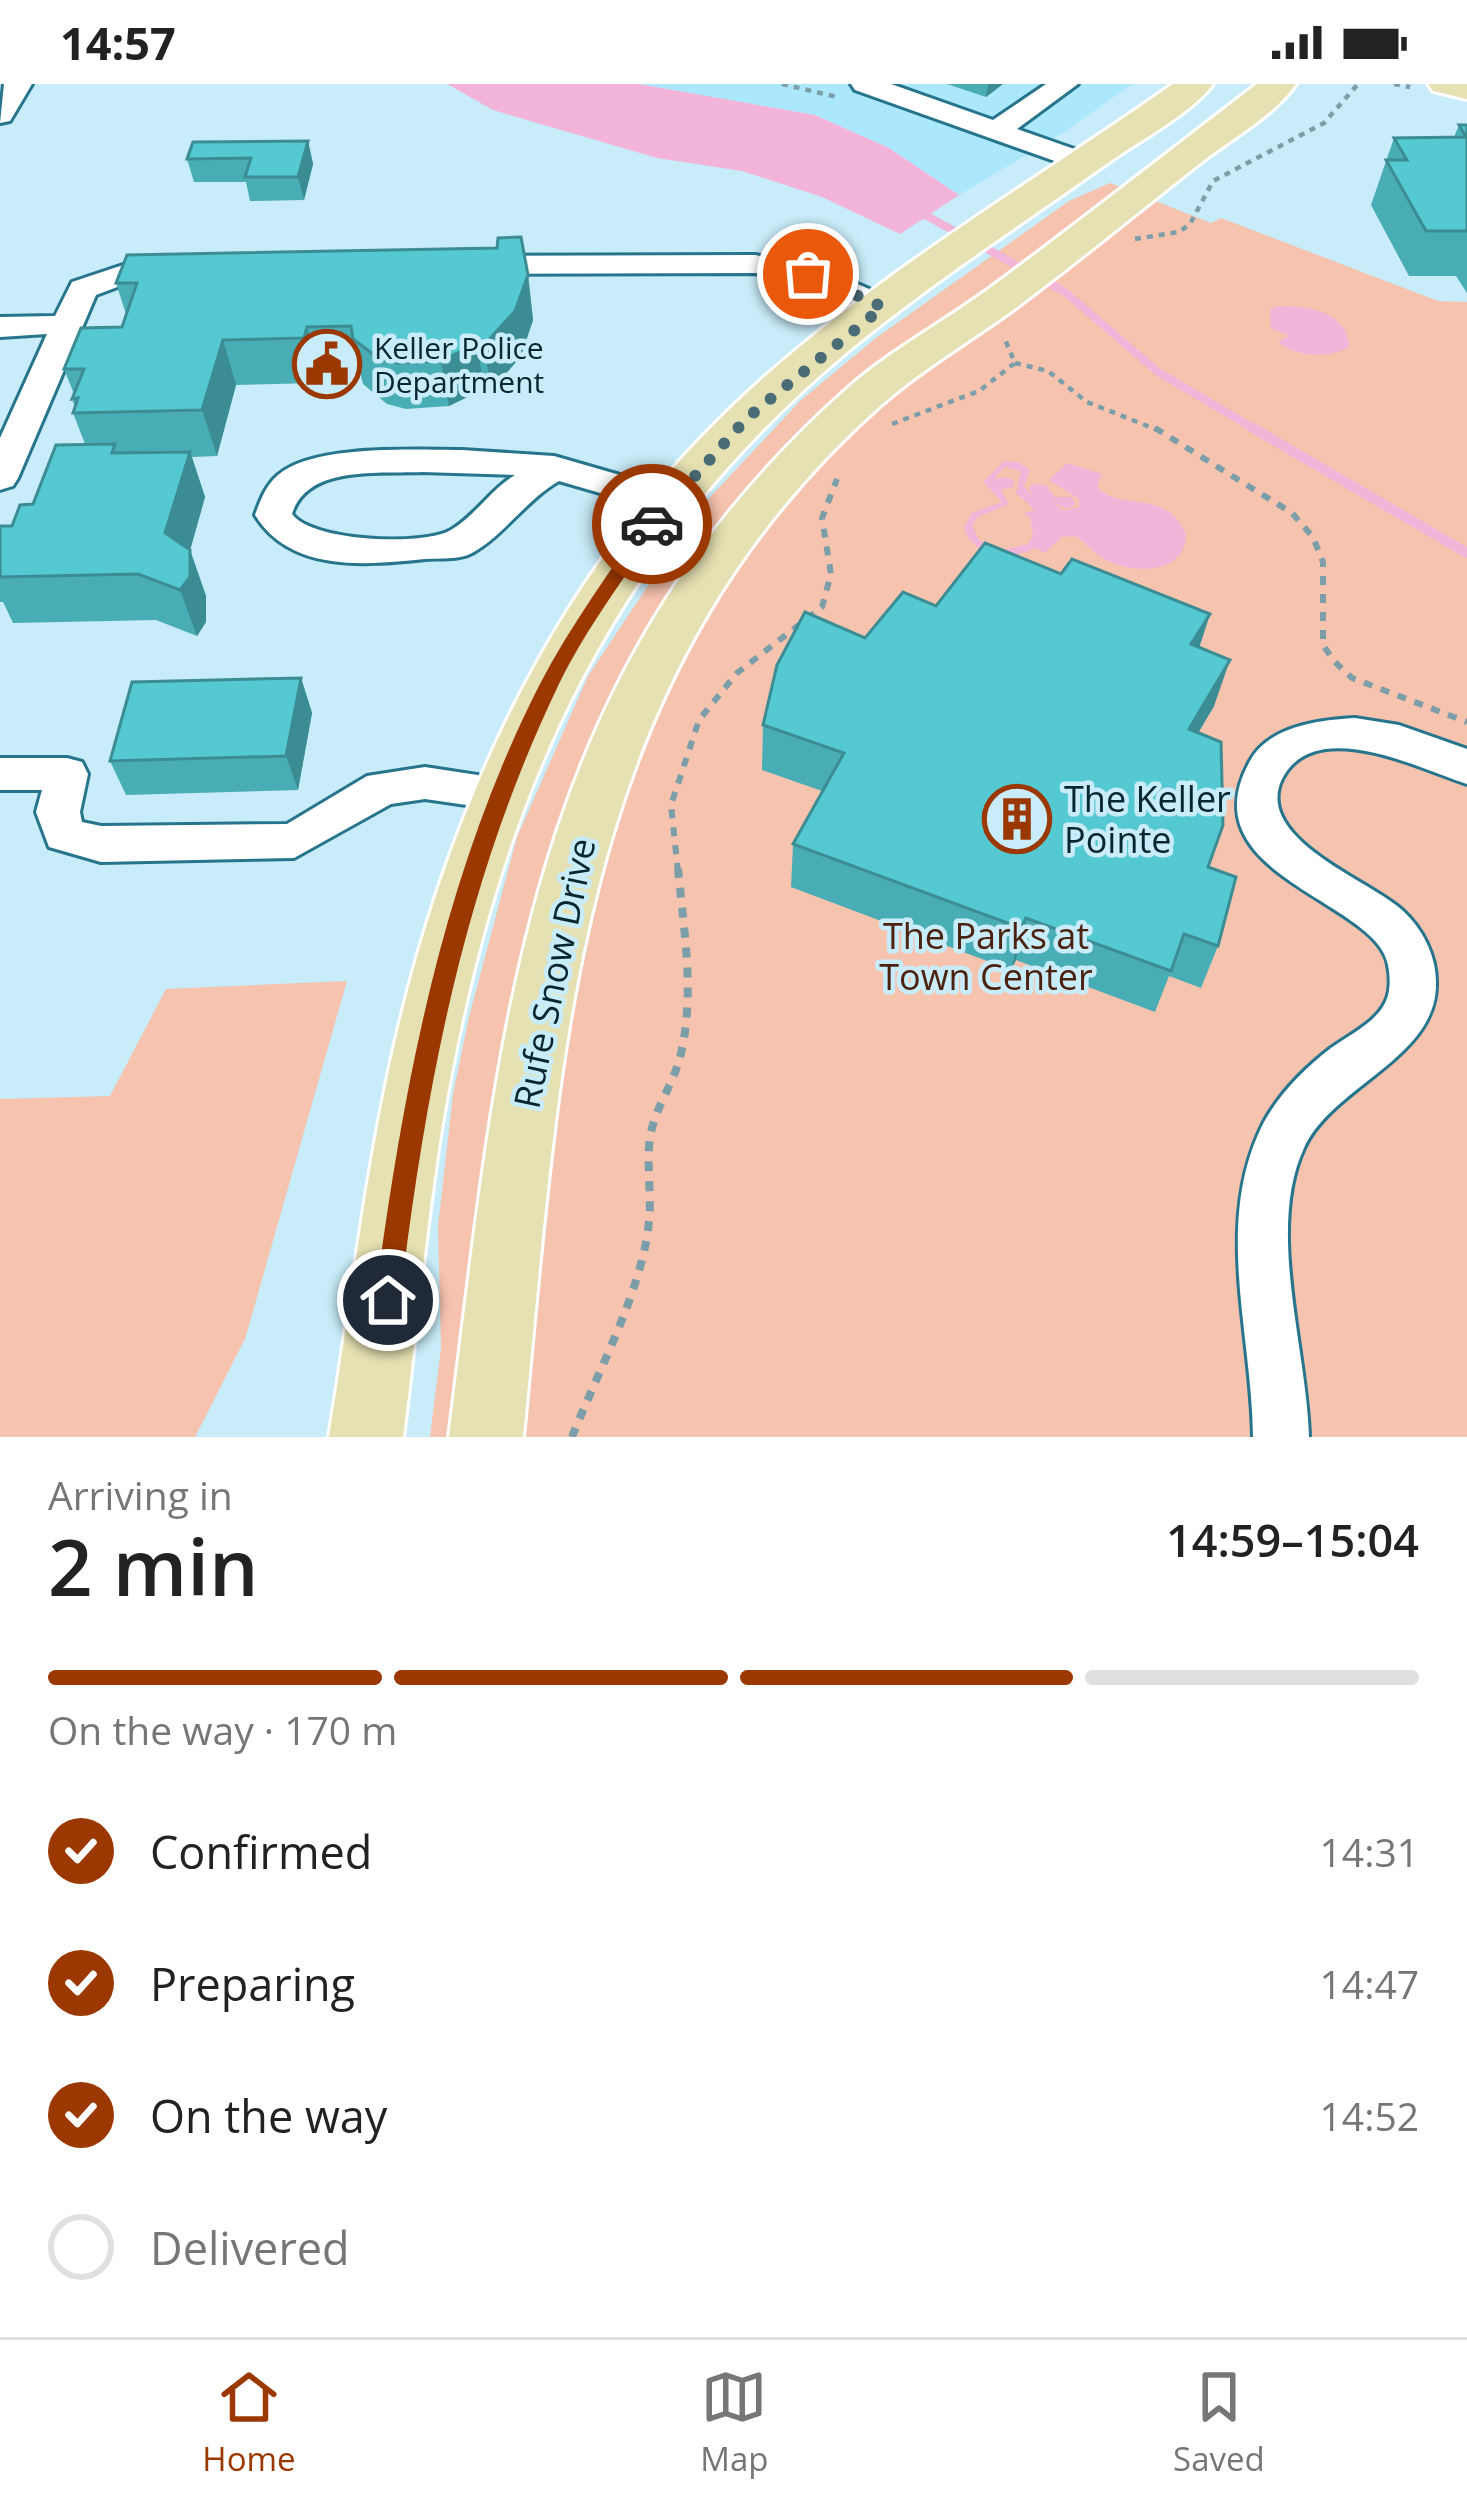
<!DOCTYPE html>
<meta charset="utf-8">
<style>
body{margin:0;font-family:"Open Sans",sans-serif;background:#f2f2f2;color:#222;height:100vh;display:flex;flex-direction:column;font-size:45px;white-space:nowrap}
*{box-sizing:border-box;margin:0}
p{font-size:39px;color:#767676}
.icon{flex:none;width:66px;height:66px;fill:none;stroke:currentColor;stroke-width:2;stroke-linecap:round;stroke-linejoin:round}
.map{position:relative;height:1353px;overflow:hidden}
.details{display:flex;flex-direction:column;background:#fff;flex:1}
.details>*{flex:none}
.pin{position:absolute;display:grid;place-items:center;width:102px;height:102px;color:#fff;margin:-51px;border:6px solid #fff;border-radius:50%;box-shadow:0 3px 12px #0007}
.courier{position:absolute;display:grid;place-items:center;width:120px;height:120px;margin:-60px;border:9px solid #9b3800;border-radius:50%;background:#fff;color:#222;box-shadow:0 3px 15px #0007}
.head em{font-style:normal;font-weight:600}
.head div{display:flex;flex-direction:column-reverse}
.head{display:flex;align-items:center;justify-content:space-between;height:204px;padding:0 48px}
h1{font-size:78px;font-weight:600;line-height:90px}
.bar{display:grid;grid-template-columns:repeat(4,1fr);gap:18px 12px;align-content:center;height:144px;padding:0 48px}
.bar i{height:15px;border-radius:9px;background:#e0e0e0}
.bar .current{background:#9b3800}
.bar p{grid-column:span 4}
ol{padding:0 48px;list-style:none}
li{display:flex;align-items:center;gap:36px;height:132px}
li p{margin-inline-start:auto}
li .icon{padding:12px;border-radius:50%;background:#9b3800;color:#fff;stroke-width:4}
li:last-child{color:#767676}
li i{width:66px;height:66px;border:6px solid #e0e0e0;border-radius:50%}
.status{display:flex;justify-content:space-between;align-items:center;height:84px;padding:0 60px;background:#fff;direction:ltr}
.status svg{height:33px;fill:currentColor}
.tab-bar{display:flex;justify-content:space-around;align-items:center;height:168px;border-top:3px solid #e0e0e0;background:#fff;font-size:33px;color:#767676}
.tab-bar a{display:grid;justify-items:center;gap:6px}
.tab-bar .current{color:#9b3800}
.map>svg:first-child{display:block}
.built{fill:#abe8fe}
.green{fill:#f6c3af}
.water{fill:#f3b4da;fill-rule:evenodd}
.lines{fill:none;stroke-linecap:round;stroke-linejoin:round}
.stream-far1{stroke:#f3b4da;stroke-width:8}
.stream{stroke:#f3b4da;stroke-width:10}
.minor-casing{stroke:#26758d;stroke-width:6}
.major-casing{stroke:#fff;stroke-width:6}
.path-far2{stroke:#7b9ea9;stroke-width:4.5;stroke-dasharray:6 6;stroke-linecap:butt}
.path-far1{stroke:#7b9ea9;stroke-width:6;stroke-dasharray:9 9;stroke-linecap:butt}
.path{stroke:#7b9ea9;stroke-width:8;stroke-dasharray:10 10;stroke-linecap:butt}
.minor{fill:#fff;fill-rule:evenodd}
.major{fill:#e6e1b2;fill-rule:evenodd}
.wall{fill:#49adb5}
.shaded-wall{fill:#3c8d93}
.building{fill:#55c9d2;stroke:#3c8d93;stroke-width:3}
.route{fill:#9b3800}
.done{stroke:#4a6c77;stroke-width:12;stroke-dasharray:0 21.6}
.labels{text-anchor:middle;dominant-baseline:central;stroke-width:9;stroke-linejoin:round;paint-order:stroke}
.far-poi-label{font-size:30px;fill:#062731;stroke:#c8ecf9;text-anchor:start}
.poi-label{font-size:36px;fill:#062731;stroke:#c8ecf9;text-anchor:start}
.park-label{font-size:36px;fill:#4b210f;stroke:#c8ecf9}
.street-label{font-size:36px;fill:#062731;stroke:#c8ecf9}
</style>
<div class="status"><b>14:57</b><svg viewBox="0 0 49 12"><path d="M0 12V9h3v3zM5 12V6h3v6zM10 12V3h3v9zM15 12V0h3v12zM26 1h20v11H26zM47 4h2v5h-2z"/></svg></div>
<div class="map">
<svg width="1467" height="1353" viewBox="0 0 1467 1353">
<rect width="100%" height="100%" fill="#c8ecf9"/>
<polygon class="built" points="639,0 1132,0 1066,47 959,111 889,64 816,31"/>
<g class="green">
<polygon points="1110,99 1211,139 1221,134 1438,217 1467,218 1467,1353 430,1353 441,1264 438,1143 453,1010 469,933 517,753 588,592 699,425 800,317 876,254 1069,117"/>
<polygon points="347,897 245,1255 195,1353 0,1353 0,1015 110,1012 166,905"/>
</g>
<g class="water">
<polygon points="447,0 639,0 815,31 889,64 959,111 900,150 822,113 742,87 657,74 493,26"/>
<path d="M1277 222C1306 221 1348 227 1349 263 1330 275 1294 273 1278 258L1289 252 1271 244 1270 226Z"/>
<path d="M1004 377 1018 378 1030 386 1024 402 1033 413 1029 404 1035 400 1046 401 1055 413H1072L1076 420 1068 425 1052 418 1064 427 1079 423V415L1049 396 1067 379 1102 390 1097 402C1119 430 1167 402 1186 451 1184 491 1133 490 1106 476 1093 470 1087 459 1075 452L1062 453 1045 469 1035 464C1010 477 974 474 964 444L972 429 1002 418 983 398ZM1005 383 1021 387 1016 409 1035 426 1022 430 1030 433 1033 452 1028 460 1003 466 979 456 972 441 978 433 1009 420 1001 406 1013 403 1014 397 1007 393 993 395Z"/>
</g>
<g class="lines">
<polyline class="stream-far1" points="916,126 1065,208 1158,288 1258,347"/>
<polyline class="stream" points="1253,344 1467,469"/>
<g class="minor-casing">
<g id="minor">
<polygon points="4,0 32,0 10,37 0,39"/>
<polygon points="851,0 891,0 993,36 1046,0 1078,0 1017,45 1097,73 1101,79 1097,85 1077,85 855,6"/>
<polygon points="755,171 819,183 894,216 899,223 883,233 799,198 755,189 472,190 456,181 472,172"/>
<polygon points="176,177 187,179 192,186 187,193 136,196 96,211 18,394 13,402 0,406 0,354 47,250 0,253 0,233 55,232 72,198 132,178"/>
<path d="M462 366 554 372 682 409 687 417 682 425 669 429 559 397C526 416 503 452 472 469 460 476 439 474 425 475 365 481 291 489 255 431 260 417 266 401 278 391 314 360 416 366 462 366ZM422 388 515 391C491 405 475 432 451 446 424 462 312 458 292 430 307 381 379 390 422 388Z"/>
<path d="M1355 634 1399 641 1467 665V700C1422 686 1315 630 1282 695 1253 755 1371 797 1402 826 1422 844 1436 871 1436 898 1438 974 1333 1001 1304 1064 1266 1145 1307 1266 1309 1353H1253C1252 1248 1213 1137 1264 1038 1280 1009 1305 984 1331 964 1349 951 1377 938 1386 917 1391 906 1390 891 1388 881 1377 816 1186 792 1250 677 1269 642 1319 636 1355 634Z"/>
<polygon points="0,674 67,674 82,678 88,690 80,728 82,738 101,742 287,740 367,692 425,683 516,697 522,709 516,721 501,726 425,715 391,720 294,774 101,778 49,763 36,728 42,706 0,706"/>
</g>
</g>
<g class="major-casing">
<g id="major">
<path d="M1173 0H1213C1194 27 1141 56 1112 76 1023 139 931 199 847 268 598 476 493 732 441 1046 425 1148 416 1251 403 1353H329C351 1219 366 1083 397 951 451 719 555 494 728 327 860 199 1024 105 1173 0Z"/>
<path d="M1257 0H1296C1274 32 1229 56 1199 80 1137 129 1076 179 1013 226 970 257 921 286 881 321 570 597 561 970 523 1353H449C501 948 520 595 848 304 891 266 944 238 990 204 1080 138 1168 68 1257 0Z"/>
<polygon points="1428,0 1467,0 1467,15 1433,7"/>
</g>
</g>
<g class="path-far2">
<polyline points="782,0 837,13"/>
<polyline points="1394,0 1410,3"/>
<polyline points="1135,155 1179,148 1190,140 1213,97 1324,39 1358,0"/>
<polyline points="1015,279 1048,287 1087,318 1160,347"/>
<polyline points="892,340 979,307 1015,279 1004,253"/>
</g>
<g class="path-far1">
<polyline points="1155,344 1292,429 1313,453 1323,478 1323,561 1334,577 1352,594 1467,638"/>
<polyline points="678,788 671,721 699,636 737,589 822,523 831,490 822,434 837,395"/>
</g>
<path class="path" d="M572 1353C597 1289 643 1205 649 1137 652 1110 646 1081 650 1054 654 1026 671 1004 679 977 696 915 684 848 678 785"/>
<use href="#minor" class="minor"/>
<use href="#major" class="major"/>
</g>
<g class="wall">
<polygon points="947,0 1003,0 986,13"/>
<polygon points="1459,41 1467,41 1467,209 1456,192 1409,192 1371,121 1394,54 1454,53"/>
<polygon points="308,57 313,80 304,116 250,117 246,98 194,98 187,75"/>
<polygon points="528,191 533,236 521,272 491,307 484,305 449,322 406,325 387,320 363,300 360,288 318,289 315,299 236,301 217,372 192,373 205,413 190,466 206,512 206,538 197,552 156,536 13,539 3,518 0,518 0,442 12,442 33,420 85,360 73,329 75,323 72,315 74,310 64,285 122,243 126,230 116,199"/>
<polygon points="1061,490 1210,530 1199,564 1214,622 1198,649 1208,783 1218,862 1201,904 1169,892 1155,928 1016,876 1011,886 791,803 793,760 822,707 762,686 763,641 865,554 936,522"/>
<polygon points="301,594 312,629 298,706 126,711 110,677"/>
</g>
<g class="shaded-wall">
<polygon points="988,0 1003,0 986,13"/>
<polygon points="308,57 313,80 304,116 298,93"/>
<polygon points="528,191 533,236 521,272 491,307 484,261"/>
<polygon points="307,243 318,289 315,299 304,254"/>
<polygon points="223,256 236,301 217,372 202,326"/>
<polygon points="477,259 484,305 449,322 441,277"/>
<polygon points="190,368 205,413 182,495 165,449"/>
<polygon points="190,466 206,512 206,538 197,552 180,506"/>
<polygon points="1210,530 1195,576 1191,560"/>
<polygon points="1230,576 1214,622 1174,690 1189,645"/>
<polygon points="301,594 312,629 298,706 286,672"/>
<polygon points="1026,834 1016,876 1011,886 1021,844"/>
</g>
<g class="building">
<polygon points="1459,41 1467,41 1467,147 1426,147 1386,76 1407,76 1394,54 1466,53"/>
<polygon points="308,57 298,93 245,93 251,74 187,75 193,58"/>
<polygon points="521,153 528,191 515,227 484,261 477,259 441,277 397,279 378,274 353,255 351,242 307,243 304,254 223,256 202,326 73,329 78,314 72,315 84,285 64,285 81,244 122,243 137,199 116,199 127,171 497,164 498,154"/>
<polygon points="115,360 112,369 190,368 165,449 190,466 190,493 180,506 138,490 0,493 0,442 12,442 20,421 33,420 56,361"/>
<polygon points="985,459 1061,490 1072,475 1210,530 1191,560 1230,576 1189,645 1221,658 1223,741 1208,783 1236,793 1218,862 1184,850 1171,887 1026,834 1021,844 793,760 844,669 763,641 777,581 805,528 865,554 903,508 936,522"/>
<polygon points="301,594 286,672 110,677 132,598"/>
</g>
<path class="route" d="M645 436 660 440C625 494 586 544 558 602 464 798 426 1001 400 1216L397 1225 388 1229 379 1225 375 1216C403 1004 442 791 541 598 571 541 609 489 645 436Z"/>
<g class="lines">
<polyline class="done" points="652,440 747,334 883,223 808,190"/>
</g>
<defs>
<g id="civic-ring" transform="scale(3.45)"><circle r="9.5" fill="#c8ecf9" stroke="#9b3800" stroke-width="1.5"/><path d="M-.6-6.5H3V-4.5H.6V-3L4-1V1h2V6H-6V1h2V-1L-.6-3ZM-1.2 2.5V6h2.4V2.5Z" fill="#9b3800"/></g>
<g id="building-ring" transform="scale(3.45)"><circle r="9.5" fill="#c8ecf9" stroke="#9b3800" stroke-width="1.5"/><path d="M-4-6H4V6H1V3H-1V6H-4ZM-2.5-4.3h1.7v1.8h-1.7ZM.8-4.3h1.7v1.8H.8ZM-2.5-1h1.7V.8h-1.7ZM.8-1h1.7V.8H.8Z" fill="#9b3800"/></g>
</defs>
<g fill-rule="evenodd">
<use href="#civic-ring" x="327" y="280"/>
<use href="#building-ring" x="1017" y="735"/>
</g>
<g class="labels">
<g class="far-poi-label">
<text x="374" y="263">Keller Police<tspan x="374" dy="34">Department</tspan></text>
</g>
<g class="poi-label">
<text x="1064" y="714">The Keller<tspan x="1064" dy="41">Pointe</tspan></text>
</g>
<g class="park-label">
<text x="986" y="851">The Parks at<tspan x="986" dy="41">Town Center</tspan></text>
</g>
<g class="street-label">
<text transform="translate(554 889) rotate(-78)">Rufe Snow Drive</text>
</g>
</g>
</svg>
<div class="pin" style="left:808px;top:190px;background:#ea580c"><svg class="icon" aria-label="bag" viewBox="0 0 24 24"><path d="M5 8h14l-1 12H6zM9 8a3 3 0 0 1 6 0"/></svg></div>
<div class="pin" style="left:388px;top:1216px;background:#1f2937"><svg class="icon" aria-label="home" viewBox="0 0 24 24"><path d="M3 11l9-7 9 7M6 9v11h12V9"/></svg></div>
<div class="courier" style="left:652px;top:440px"><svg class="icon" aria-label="car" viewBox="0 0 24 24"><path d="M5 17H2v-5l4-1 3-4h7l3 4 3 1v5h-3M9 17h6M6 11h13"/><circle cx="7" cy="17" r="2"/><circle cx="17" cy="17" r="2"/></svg></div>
</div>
<section class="details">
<div class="head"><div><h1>2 min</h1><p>Arriving in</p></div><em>14:59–15:04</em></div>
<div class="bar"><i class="current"></i><i class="current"></i><i class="current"></i><i></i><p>On the way · 170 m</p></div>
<ol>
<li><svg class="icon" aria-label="check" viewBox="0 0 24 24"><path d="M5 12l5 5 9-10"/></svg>Confirmed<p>14:31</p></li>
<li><svg class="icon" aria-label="check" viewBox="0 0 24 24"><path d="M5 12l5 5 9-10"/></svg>Preparing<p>14:47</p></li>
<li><svg class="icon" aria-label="check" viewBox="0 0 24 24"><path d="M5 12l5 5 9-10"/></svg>On the way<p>14:52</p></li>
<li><i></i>Delivered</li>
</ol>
</section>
<nav class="tab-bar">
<a class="current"><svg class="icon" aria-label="home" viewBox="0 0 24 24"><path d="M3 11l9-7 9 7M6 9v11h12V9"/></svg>Home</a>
<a><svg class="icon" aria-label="map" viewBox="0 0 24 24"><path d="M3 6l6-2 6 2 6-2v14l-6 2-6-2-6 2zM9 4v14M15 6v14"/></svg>Map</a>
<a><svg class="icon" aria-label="saved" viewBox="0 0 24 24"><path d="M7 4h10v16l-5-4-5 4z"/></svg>Saved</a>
</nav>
